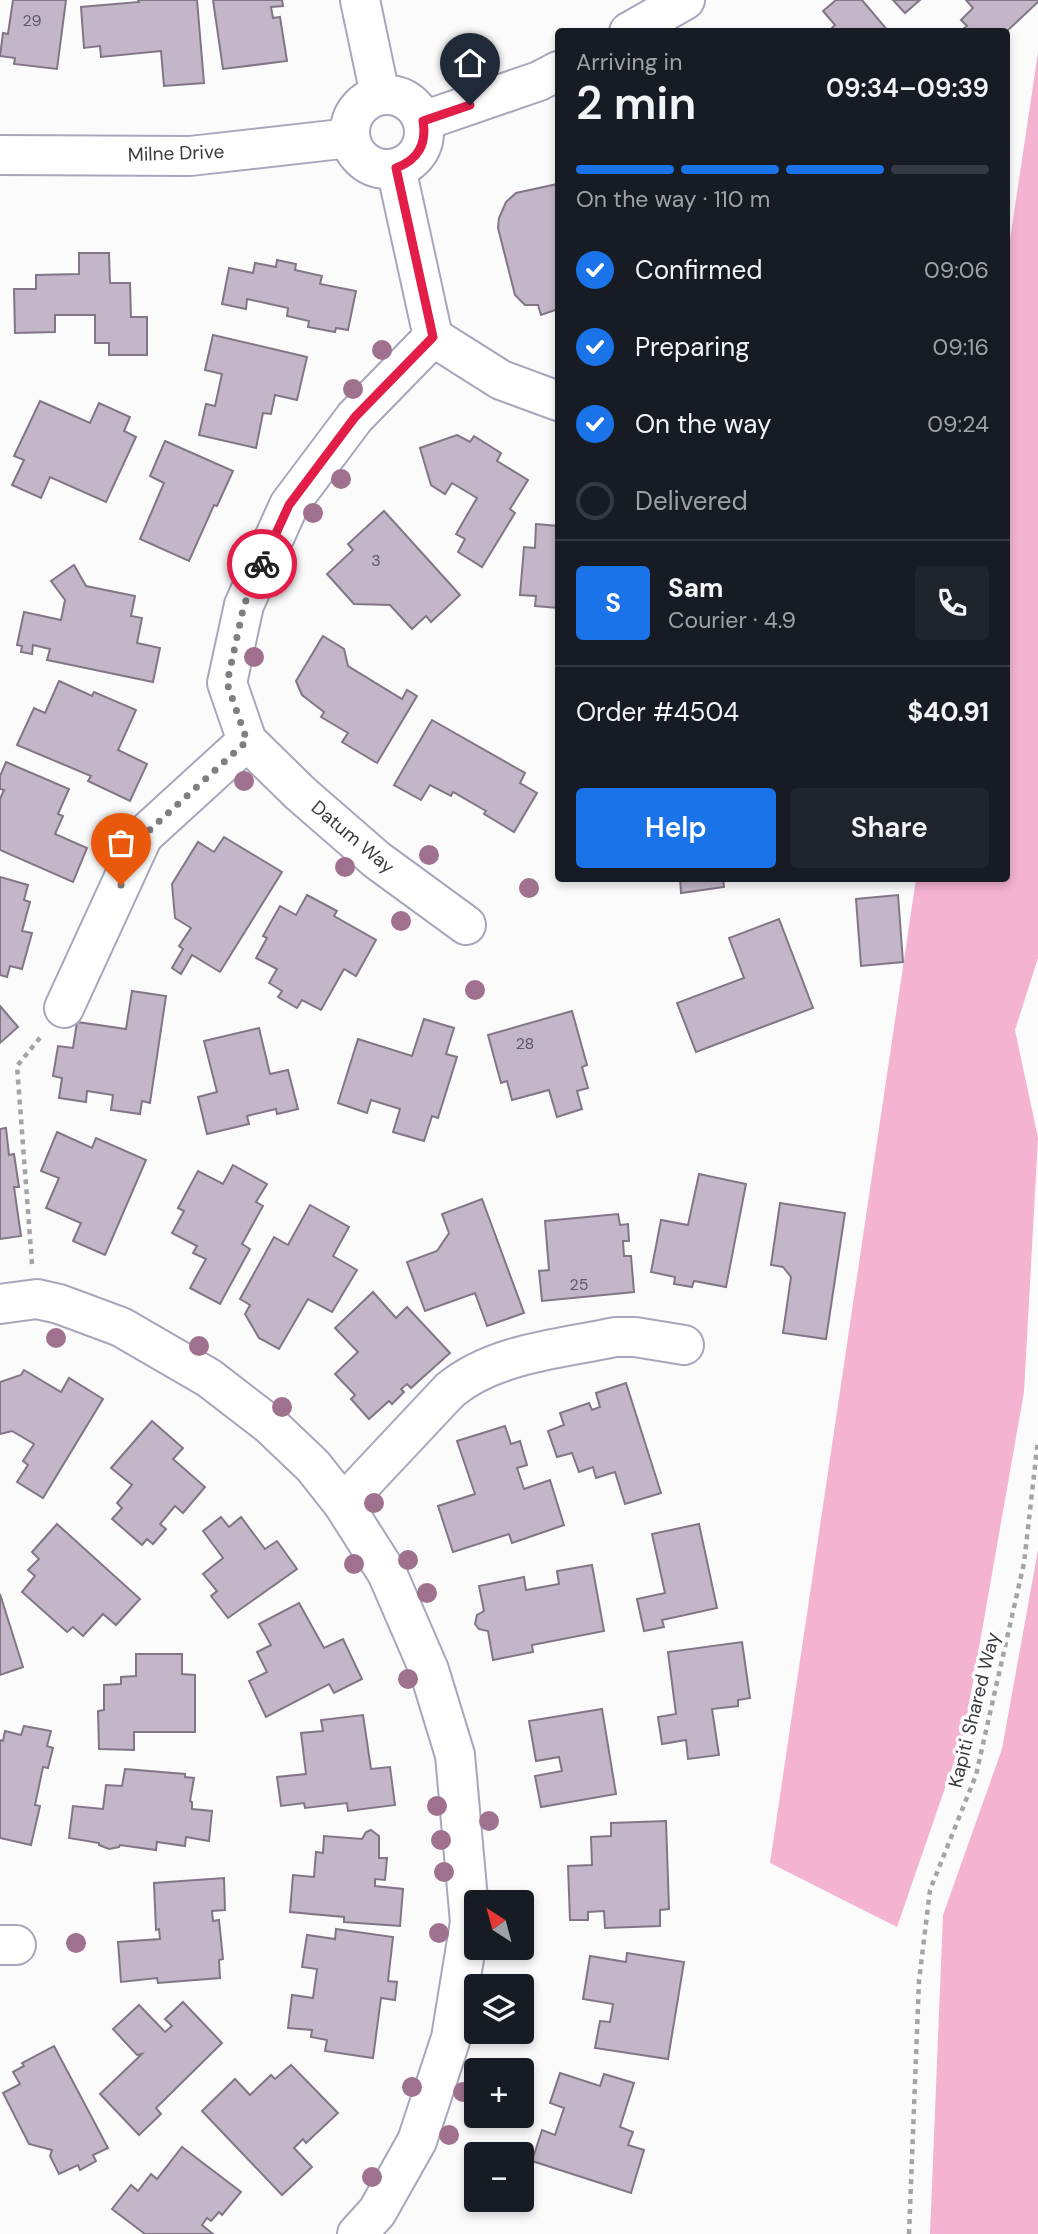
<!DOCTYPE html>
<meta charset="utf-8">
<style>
body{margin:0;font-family:"DM Sans",sans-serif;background:#20242c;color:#f1f3f6;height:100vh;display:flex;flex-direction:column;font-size:26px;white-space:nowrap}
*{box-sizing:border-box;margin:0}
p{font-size:23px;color:#9ea1a6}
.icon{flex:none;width:38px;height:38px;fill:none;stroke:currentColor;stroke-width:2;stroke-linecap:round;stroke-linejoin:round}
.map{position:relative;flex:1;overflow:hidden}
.drawer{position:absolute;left:555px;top:28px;width:455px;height:854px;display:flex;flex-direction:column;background:#171b24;border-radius:7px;box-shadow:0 4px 10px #0003}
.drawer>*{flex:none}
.needle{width:46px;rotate:324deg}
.fabs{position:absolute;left:464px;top:1890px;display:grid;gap:14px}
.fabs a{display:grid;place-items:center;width:70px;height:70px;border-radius:7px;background:#171b24;box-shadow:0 4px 10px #0003;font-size:35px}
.pin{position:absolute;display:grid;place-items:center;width:60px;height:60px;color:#fff;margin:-72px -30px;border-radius:50% 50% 50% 0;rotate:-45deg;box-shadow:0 0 7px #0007}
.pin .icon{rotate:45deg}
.courier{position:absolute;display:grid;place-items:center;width:70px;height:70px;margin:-35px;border:5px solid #e11d48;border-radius:50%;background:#fff;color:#222;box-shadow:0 2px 9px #0007}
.headline em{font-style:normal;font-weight:600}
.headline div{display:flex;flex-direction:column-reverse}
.headline{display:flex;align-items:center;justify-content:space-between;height:119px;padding:0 21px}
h1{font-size:46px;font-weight:600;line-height:52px}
.bar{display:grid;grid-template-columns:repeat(4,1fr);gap:10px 7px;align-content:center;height:84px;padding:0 21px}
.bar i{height:9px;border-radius:5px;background:#363941}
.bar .selected{background:#1a73e8}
.bar p{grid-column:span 4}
.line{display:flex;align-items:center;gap:18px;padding:0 21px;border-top:2px solid #363941}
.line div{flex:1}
.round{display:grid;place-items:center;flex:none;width:74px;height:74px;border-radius:7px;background:#20242c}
ol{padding:0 21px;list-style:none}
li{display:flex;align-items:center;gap:21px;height:77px}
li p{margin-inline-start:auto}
li .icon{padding:7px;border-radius:50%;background:#1a73e8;color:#fff;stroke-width:4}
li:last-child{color:#9ea1a6}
li i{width:38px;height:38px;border:4px solid #363941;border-radius:50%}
.cta{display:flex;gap:14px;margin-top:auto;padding:14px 21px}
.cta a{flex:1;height:80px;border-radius:7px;background:#1a73e8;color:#fff;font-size:28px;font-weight:600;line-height:80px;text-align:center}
.cta a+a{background:#20242c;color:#f1f3f6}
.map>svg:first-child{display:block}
.green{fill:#f4b3d1}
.building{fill:#c3b6c8;stroke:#827686;stroke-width:2}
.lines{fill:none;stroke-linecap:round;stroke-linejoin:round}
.street-casing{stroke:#a7a7bb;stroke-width:42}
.path{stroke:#a4a4a8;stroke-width:4.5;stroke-dasharray:5 5;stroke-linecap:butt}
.street{stroke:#fff;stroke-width:38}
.tree{fill:#9f718e}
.done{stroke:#7e7e83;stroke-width:7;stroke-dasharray:0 12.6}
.route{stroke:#e11d48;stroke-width:9}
.labels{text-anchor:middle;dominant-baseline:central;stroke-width:7;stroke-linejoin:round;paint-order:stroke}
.number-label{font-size:16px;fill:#5c5964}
.street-label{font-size:19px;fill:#3a3a42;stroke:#fff}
</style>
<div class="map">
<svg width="1038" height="2234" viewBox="0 0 1038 2234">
<rect width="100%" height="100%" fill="#fbfbfb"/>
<g class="green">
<polygon points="1038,52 1038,958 1015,1030 1038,1138 1024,1392 964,1733 897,1927 770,1863 916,879 1006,878 1006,267"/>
<polygon points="1038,1550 1038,2234 930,2234 943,1915 1002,1749"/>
</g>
<g class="building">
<polygon points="13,0 66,0 57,69 14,64 15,58 0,56 3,33 8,34"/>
<polygon points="138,0 197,0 204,83 164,86 161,51 101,57 100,46 84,48 81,7 139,2"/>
<polygon points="213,0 282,0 283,6 271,7 273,18 280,17 287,61 223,69"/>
<polygon points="836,0 862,0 889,32 828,32 835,25 823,11"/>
<polygon points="893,0 920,0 905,13"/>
<polygon points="966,0 1038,0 1038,2 1006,32 965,32 963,29 967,26 961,20 973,8"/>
<polygon points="557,184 558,309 541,315 538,305 525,305 515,295 498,228 499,218 506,202 516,193"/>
<polygon points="79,253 109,253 110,283 130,283 131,317 147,317 147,355 109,355 109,343 95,343 95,315 55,315 55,332 15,333 14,289 36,289 36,275 79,274"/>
<polygon points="277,260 296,264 295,270 322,276 320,284 356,291 348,330 336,328 335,332 308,327 309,321 287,316 288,308 247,299 246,309 222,304 229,268 253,273 255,263 276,267"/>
<polygon points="213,335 307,357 297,400 275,395 271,414 263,413 256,448 199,435 206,404 215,406 222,374 205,370"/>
<polygon points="40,401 90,423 99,403 130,417 124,431 136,437 106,502 50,477 41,498 12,485 24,460 14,456"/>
<polygon points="457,435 470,442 474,436 501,453 497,461 528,480 510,509 515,513 482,567 458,552 465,539 456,534 477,498 452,483 445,494 431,485 420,448"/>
<polygon points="165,441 233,471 217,506 214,505 189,561 140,539 164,483 150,476"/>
<polygon points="384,511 460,595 431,622 426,616 412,629 390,605 354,604 327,574 353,550 348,544"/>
<polygon points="536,524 558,526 558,608 535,606 536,596 520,595 524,547 535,548"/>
<polygon points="74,565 86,586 135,596 131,616 142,618 137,643 160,648 153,682 47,660 50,649 33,645 32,654 21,652 22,646 17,645 24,612 61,620 65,600 51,581"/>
<polygon points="323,636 344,649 348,666 402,699 407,690 417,696 377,763 342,742 348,733 321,717 324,712 302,695 296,681"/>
<polygon points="59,681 92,696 94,692 136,710 118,750 147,764 130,801 88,781 91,776 17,745 34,708 45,713"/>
<polygon points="432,720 525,773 520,783 537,793 514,832 484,814 486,811 453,792 451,796 430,785 421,800 394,785"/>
<polygon points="6,762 69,789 58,814 63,816 55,834 87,848 73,882 0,850 0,799 4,790 0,789 0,776"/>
<polygon points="224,837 282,872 220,972 192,955 181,974 172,968 183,949 179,946 191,928 175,918 172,884 198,842 214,852"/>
<polygon points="0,877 28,885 24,900 30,902 22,931 32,933 22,969 10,966 7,977 0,975"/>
<polygon points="680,878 723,878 724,887 681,893"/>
<polygon points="307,895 337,911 334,916 376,940 356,976 344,969 321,1010 302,1000 297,1008 278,997 282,991 269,983 277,969 256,958 267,938 263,936 280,906 296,915"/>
<polygon points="898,895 903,962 861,966 856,899"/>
<polygon points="779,919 813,1008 696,1052 677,1003 744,978 729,938"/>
<polygon points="132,991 166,996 150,1103 142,1101 140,1114 111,1110 113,1095 87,1091 86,1102 59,1098 62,1078 53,1076 58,1046 73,1048 77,1022 126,1029"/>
<polygon points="0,1006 18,1027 0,1043"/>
<polygon points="572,1011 587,1065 582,1067 588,1088 577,1091 582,1109 557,1117 549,1090 512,1100 507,1081 501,1083 488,1035"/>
<polygon points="424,1019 454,1028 446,1054 457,1057 438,1118 432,1116 424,1141 393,1132 400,1109 371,1100 367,1113 338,1103 358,1039 412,1056"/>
<polygon points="259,1028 270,1074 288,1070 298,1109 277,1114 276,1109 247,1116 249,1124 207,1134 198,1097 217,1092 204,1041"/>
<polygon points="6,1128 9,1155 14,1154 19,1187 14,1187 21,1236 0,1239 0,1129"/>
<polygon points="57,1132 92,1148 96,1138 146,1160 105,1255 73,1241 81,1223 46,1208 59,1178 41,1171"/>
<polygon points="233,1165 267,1184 256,1202 263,1206 242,1244 250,1249 220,1304 190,1288 206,1259 193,1253 197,1246 172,1233 184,1211 178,1208 198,1171 223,1184"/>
<polygon points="699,1174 746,1184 726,1287 694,1281 692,1287 674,1284 675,1277 651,1272 661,1220 688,1225"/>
<polygon points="482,1199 524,1313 487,1326 475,1293 425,1311 407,1262 437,1251 449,1233 442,1214"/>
<polygon points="780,1203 845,1213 826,1339 783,1333 791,1277 783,1267 771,1265"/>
<polygon points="310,1205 349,1227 333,1256 357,1270 332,1312 308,1299 279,1349 259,1338 245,1314 250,1305 240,1299 274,1237 288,1245"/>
<polygon points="618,1214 620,1225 628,1224 629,1241 623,1241 624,1256 631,1256 634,1292 542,1301 539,1271 549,1270 545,1221"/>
<polygon points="373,1292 396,1318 407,1307 450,1353 411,1388 407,1384 401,1389 404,1392 392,1404 389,1401 369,1419 351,1399 355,1395 335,1374 358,1352 335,1328"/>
<polygon points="24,1370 61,1392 69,1378 103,1399 43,1498 17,1482 28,1465 23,1461 34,1444 12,1431 0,1434 0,1382 21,1375"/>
<polygon points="626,1383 661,1493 625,1504 615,1472 596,1478 593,1467 579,1472 572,1453 557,1457 548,1431 564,1425 560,1413 589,1403 592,1410 600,1407 596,1393"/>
<polygon points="152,1421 183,1448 173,1459 205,1487 183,1513 175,1506 160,1524 166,1529 153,1544 147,1539 142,1545 112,1519 122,1508 117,1503 132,1485 111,1468"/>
<polygon points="505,1426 511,1444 520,1441 527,1465 517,1468 524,1489 550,1480 564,1525 512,1543 509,1534 453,1552 438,1506 475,1494 457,1441"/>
<polygon points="221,1517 229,1527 241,1517 265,1549 277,1541 297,1569 228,1618 211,1596 217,1591 203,1574 223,1558 203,1531"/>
<polygon points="57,1524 140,1599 116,1625 103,1614 83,1636 73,1627 67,1632 22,1592 35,1576 28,1570 39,1559 32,1552"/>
<polygon points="699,1524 717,1608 662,1620 664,1627 644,1631 637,1599 665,1593 652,1534"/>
<polygon points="592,1565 604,1631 532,1645 533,1652 493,1660 488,1631 479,1629 475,1624 477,1615 484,1611 479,1586 524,1577 526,1590 559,1584 557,1571"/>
<polygon points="0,1594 23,1667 0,1675"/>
<polygon points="299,1603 324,1648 343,1639 362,1679 334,1693 329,1684 266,1717 249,1681 267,1672 257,1652 271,1645 259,1624"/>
<polygon points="742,1642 750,1698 738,1700 738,1706 712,1709 719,1755 688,1759 686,1740 662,1744 658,1717 676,1714 668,1652"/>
<polygon points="136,1654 182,1654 182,1674 195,1675 195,1732 134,1732 134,1750 99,1749 98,1711 104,1710 104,1685 121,1684 121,1677 136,1676"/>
<polygon points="602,1709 616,1794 541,1807 535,1776 562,1771 559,1757 536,1761 529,1721"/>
<polygon points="363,1715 371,1769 390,1767 395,1805 348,1811 347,1803 305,1808 304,1803 281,1806 277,1777 306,1774 301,1733 323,1731 321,1720"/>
<polygon points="24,1726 51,1731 47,1746 53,1748 48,1768 43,1767 35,1805 40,1806 31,1845 0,1838 0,1740 3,1741 5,1731 21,1735"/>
<polygon points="125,1769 185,1774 185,1777 194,1778 190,1801 192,1802 192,1809 212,1811 209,1841 186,1837 185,1846 157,1842 156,1850 120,1845 119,1847 109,1849 99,1845 99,1843 69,1838 73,1806 103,1809 106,1785 122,1786"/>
<polygon points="666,1821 669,1909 660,1910 660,1926 605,1928 604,1911 588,1912 588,1920 570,1920 568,1866 592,1865 591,1837 611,1836 611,1823"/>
<polygon points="371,1830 379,1836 379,1858 387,1858 385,1880 375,1879 375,1886 403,1889 400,1926 344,1922 344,1917 290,1912 293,1875 314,1877 316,1852 323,1853 324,1836 362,1839 366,1832"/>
<polygon points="224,1878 225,1910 212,1911 213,1921 219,1920 223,1959 219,1960 220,1978 158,1983 157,1978 121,1982 118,1942 160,1939 159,1929 156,1930 154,1883"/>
<polygon points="336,1929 393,1937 388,1981 397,1982 395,2000 381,1998 373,2058 325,2051 327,2040 311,2037 312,2030 288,2028 292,1995 313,1998 317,1969 302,1967 307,1935 335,1939"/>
<polygon points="627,1953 684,1962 668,2059 595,2048 600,2021 610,2022 613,2004 583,1999 590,1956 626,1962"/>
<polygon points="183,2002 222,2043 156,2108 161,2114 139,2135 100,2094 142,2054 137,2055 113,2029 139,2005 165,2032 172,2026 165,2019"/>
<polygon points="54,2046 108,2148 93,2155 96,2161 80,2170 78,2165 59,2174 50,2156 52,2150 29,2144 3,2093 20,2084 13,2072 24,2066 22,2063"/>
<polygon points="291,2065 338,2113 306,2143 303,2139 294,2148 312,2167 282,2195 202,2111 235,2079 250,2095 271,2075 275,2079"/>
<polygon points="560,2073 600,2086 604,2074 634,2083 620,2127 633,2132 628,2145 644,2150 631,2193 532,2161 542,2130 555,2135 564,2108 550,2103"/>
<polygon points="182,2147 241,2192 222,2215 219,2212 211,2221 207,2218 202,2225 213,2234 145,2234 112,2209 131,2185 138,2191 151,2174 157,2179"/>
</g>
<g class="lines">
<g class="street-casing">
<g id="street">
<polyline points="360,0 380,95"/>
<polyline points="629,32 685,0"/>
<circle cx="387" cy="132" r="37"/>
<polyline points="423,121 539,81 558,71"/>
<polyline points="0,155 190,156 350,138"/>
<polyline points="396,168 433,337 355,417 289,505 244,605 227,683 247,741 300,793 377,860 466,925"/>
<polyline points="433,337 501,380 558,401"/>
<polyline points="64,1008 143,836 247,741"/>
<polyline points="0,1304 37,1299 59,1304 121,1327 209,1378 270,1425 313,1466 343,1504 387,1573 429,1670 455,1755 470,1922 451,2038 417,2141 377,2212 357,2234"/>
<path d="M343 1504 450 1390C495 1353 560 1349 615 1337H635L684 1345"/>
<polyline points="0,1945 16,1945"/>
</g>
</g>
<g class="path">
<polyline points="32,1264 17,1066 43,1034"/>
<polyline points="909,2234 919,1981 930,1890 976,1775 1024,1563 1038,1440"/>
</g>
<use href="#street" class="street"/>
</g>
<g class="tree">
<circle cx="382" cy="350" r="10"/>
<circle cx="353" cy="389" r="10"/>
<circle cx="341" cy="479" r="10"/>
<circle cx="313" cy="513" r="10"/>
<circle cx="287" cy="561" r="10"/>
<circle cx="254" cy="657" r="10"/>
<circle cx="244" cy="781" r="10"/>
<circle cx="429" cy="855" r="10"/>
<circle cx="345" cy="867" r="10"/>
<circle cx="529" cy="888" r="10"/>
<circle cx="401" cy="921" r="10"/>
<circle cx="475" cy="990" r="10"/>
<circle cx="56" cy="1338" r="10"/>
<circle cx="199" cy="1346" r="10"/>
<circle cx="282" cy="1407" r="10"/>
<circle cx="374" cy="1503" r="10"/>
<circle cx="408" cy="1560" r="10"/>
<circle cx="354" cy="1564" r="10"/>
<circle cx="427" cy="1593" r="10"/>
<circle cx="408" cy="1679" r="10"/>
<circle cx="437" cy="1806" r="10"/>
<circle cx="489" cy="1821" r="10"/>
<circle cx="441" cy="1840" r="10"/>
<circle cx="444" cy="1872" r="10"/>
<circle cx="439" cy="1933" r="10"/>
<circle cx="76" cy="1943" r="10"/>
<circle cx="412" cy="2087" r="10"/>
<circle cx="463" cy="2092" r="10"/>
<circle cx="449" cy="2135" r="10"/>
<circle cx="372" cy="2177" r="10"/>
</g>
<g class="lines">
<polyline class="done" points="121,885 143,836 247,741 227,683 244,605 262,564"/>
<path class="route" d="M262 564 289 505 355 417 433 337 396 168C418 160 427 144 423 121L470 105"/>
</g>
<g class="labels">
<g class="number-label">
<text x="32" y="20">29</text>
<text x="376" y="560">3</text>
<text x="525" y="1043">28</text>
<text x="579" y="1284">25</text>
</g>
<g class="street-label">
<text transform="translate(176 153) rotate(-2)">Milne Drive</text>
<text transform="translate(353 837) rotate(40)">Datum Way</text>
<text transform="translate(974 1710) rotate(-76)">Kapiti Shared Way</text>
</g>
</g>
</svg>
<div class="fabs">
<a><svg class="needle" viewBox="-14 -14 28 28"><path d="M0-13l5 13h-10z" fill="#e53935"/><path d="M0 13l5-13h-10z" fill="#9ea1a6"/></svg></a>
<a><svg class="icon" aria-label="layers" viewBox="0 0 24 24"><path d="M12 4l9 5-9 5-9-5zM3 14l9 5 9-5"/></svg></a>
<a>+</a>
<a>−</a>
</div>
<div class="pin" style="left:121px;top:885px;background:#ea580c"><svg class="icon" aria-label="bag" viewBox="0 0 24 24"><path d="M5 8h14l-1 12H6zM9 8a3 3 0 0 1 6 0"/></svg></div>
<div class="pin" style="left:470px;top:105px;background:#1f2937"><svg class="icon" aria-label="home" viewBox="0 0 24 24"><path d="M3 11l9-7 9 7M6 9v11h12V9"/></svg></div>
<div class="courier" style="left:262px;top:564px"><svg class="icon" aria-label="bike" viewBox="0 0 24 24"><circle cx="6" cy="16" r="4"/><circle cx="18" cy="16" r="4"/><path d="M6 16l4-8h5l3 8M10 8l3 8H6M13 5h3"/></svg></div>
<section class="drawer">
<div class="headline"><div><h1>2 min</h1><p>Arriving in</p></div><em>09:34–09:39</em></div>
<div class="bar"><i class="selected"></i><i class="selected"></i><i class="selected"></i><i></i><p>On the way · 110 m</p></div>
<ol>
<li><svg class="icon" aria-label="check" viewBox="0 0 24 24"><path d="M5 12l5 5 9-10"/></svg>Confirmed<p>09:06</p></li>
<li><svg class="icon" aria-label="check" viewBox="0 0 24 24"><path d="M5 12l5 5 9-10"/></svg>Preparing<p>09:16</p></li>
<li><svg class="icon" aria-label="check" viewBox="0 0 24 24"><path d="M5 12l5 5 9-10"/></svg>On the way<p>09:24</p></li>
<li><i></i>Delivered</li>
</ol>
<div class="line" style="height:126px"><b class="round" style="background:#1a73e8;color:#fff">S</b><div><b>Sam</b><p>Courier · 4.9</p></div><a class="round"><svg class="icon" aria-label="phone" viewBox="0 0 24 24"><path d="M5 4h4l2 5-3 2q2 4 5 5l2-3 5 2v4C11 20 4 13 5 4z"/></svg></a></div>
<div class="line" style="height:91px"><div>Order #4504</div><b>$40.91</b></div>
<div class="cta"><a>Help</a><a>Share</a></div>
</section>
</div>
